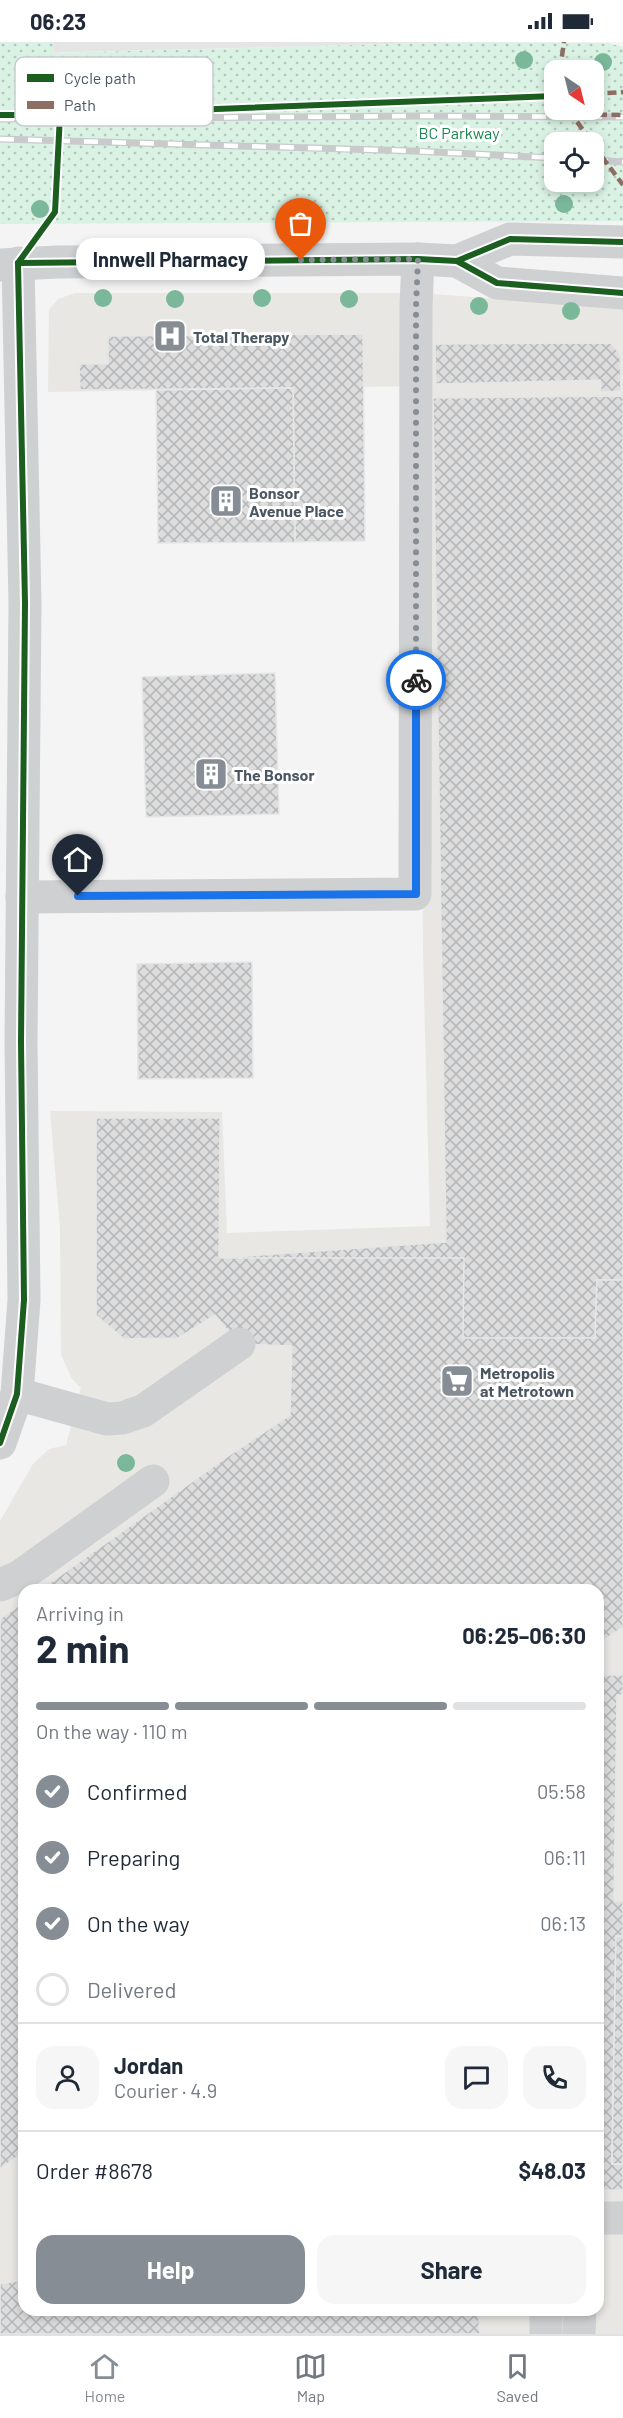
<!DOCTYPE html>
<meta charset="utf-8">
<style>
body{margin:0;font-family:Barlow,sans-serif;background:#f6f6f7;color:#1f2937;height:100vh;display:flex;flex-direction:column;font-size:22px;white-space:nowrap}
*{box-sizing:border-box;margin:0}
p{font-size:20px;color:#747a83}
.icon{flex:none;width:33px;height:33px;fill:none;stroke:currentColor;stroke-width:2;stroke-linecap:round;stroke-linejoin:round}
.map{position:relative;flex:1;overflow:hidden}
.details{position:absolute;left:18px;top:1542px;width:586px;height:732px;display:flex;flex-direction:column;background:#fff;border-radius:18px;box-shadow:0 3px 9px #0003}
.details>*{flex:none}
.needle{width:39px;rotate:145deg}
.buttons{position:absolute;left:544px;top:18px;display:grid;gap:12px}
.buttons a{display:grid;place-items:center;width:60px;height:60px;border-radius:12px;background:#fff;box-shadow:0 3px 9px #0003;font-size:30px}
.pin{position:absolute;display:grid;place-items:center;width:51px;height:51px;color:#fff;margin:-62px -26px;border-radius:50% 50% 50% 0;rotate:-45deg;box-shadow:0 0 6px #0007}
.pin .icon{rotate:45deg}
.courier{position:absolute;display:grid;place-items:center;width:60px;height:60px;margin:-30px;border:4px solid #1a73e8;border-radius:50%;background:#fff;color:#222;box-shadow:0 2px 8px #0007}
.bubble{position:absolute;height:42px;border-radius:18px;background:#fff;box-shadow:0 3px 9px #0003;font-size:20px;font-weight:700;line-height:42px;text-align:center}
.summary em{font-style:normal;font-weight:700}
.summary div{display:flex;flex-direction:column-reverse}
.summary{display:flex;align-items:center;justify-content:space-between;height:102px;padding:0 18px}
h1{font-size:39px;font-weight:700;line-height:45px}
.bar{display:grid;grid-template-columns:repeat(4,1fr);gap:9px 6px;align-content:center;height:72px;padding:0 18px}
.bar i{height:8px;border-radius:4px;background:#e0e1e3}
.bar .active{background:#868d94}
.bar p{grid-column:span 4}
.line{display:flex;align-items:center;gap:15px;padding:0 18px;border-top:2px solid #e0e1e3}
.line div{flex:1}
.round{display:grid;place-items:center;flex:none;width:63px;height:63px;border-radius:18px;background:#f6f6f7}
ol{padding:0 18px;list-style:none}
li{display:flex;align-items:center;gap:18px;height:66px}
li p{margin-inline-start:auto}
li .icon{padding:6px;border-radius:50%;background:#868d94;color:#fff;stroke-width:4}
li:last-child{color:#747a83}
li i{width:33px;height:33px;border:3px solid #e0e1e3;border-radius:50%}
.button{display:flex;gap:12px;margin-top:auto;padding:12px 18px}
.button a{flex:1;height:69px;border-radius:18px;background:#868d94;color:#fff;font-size:24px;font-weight:700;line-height:69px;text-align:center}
.button a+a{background:#f6f6f7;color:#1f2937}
.status{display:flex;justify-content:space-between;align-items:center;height:42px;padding:0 30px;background:#fff;direction:ltr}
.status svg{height:16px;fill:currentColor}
.dock{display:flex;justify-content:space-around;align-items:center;height:84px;border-top:2px solid #e0e1e3;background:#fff;font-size:16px;color:#747a83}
.dock a{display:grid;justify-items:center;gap:3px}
.dock .active{color:#868d94}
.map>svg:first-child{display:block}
.commercial{fill:#e8e7e3;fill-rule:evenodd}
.education{fill:#e6e5e6}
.green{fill:url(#green-dots);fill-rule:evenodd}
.building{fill:url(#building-cross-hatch);stroke:#e5e6e7;stroke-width:1.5}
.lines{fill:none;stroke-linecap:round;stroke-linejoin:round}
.minor{stroke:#ced0d2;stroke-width:33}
.rail-casing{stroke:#c9cacc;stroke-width:7}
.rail{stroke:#fff;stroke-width:4.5;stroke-dasharray:14;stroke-linecap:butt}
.quiet{stroke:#8d6e63;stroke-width:4.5;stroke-dasharray:9 4.5;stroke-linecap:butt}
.cycleway-casing{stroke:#fff;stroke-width:10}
.cycleway{stroke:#1b5e20;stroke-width:6}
.tree{fill:#7ab899}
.done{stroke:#868d94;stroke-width:6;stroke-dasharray:0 10.8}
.route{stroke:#1a73e8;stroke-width:8}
.labels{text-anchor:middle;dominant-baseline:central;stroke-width:6;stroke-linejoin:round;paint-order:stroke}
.park-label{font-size:16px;fill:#17864f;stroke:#fff}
.poi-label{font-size:16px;font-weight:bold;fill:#4a5661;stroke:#fff;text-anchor:start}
.key{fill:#fff;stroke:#c9ccd0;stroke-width:1.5}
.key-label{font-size:16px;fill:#4a5661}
</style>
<div class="status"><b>06:23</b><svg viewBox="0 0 49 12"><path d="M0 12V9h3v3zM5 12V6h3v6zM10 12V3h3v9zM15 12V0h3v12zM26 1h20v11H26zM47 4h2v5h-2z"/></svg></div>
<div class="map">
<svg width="623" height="2292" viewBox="0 0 623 2292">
<defs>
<pattern id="green-dots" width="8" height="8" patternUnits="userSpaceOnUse" patternTransform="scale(1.5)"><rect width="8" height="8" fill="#d9f2e3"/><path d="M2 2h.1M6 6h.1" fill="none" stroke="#b2c7bb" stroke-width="1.8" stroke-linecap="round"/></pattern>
<pattern id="building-cross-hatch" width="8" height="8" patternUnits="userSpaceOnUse" patternTransform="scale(1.5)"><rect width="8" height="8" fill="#ddddde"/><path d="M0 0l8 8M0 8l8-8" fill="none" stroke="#b5b6b7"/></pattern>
</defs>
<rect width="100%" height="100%" fill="#f4f4f4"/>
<path class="commercial" d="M75 251H419L623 266V2292H0V1479L33 1422 49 1407 66 1403 81 1346 72 1337 61 1313 60 1187 50 1069 222 1070 227 1191 430 1184 423 910 420 344 48 350 49 268 58 257ZM24 1548H598V2268H24Z"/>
<polygon class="education" points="0,0 472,0 0,12"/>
<path class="green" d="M0 0H48L54 3V11L472 0 608 1 623 5V179L0 182ZM594 28V68H555V28ZM594 100V140H555V100Z"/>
<g class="building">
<polygon points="363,292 365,499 295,500 293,346 80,348 79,322 108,322 108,294"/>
<polygon points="611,301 620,312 621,349 601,350 600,338 436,342 435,302"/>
<polygon points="293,346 295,500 158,501 156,348"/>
<polygon points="623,354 623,1238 597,1238 595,1296 346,1298 261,1292 230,1292 215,1273 219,1216 446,1200 433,356"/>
<polygon points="275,631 279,772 146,775 142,635"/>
<polygon points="252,920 253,1036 138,1037 137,922"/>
<polygon points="96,1076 220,1076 219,1216 464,1216 463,1296 595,1296 597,1238 623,1238 623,1585 598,1602 598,1548 40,1548 227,1415 290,1373 292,1304 239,1302 215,1273 178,1296 124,1297 96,1273"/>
<polygon points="24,1560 24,2110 0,2127 0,1577"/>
<polygon points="598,1633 623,1633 623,1653 617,1653 614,1859 623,1859 623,1894 616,1894 612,2122 623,2122 623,2148 598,2148"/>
<polygon points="616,1894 623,1894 623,2122 612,2122"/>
<polygon points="616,1894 623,1894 623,2122 612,2122"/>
<polygon points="24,2238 24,2268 478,2268 480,2292 0,2292 0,2242"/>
</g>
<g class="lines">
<g class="minor">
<polyline points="457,219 497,241 623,251"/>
<polyline points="0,223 57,220 418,217 457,219 510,197 623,200"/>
<polyline points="22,855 415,852 416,264 418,217"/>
<polyline points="17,1352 107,1377 122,1376 143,1369 239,1302"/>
<polyline points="0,1401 17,1352 24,1258 21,1000 25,561 18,221"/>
<polyline points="0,1543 19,1535 153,1439"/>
<polyline points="598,2176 623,2176"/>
<polyline points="546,2292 546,2268"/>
<polyline points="579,2292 580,2268"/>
</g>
<g class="rail-casing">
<g id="rail">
<polyline points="0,77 420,74 623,75"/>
<polyline points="0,97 414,109 555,116"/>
<polyline points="594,118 623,120"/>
</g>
</g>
<use href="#rail" class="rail"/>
<g class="quiet">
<polyline points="560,28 564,0"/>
<polyline points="594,52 623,50"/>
<polyline points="569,69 592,100"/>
<polyline points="571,72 623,73"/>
<polyline points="594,104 623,143"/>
</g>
<g class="cycleway-casing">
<g id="cycleway">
<polyline points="0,73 60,73 555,54"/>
<polyline points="457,219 497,241 623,251"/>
<polyline points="18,221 418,217 457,219 510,197 623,200"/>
<polyline points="18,221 55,170 60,73"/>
<polyline points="0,1401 17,1352 24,1258 21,1000 25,561 18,221"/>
</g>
</g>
<use href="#cycleway" class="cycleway"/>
</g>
<g class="tree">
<circle cx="524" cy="18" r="9"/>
<circle cx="603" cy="20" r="9"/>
<circle cx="564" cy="162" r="9"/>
<circle cx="40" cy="167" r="9"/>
<circle cx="103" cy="256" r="9"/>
<circle cx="262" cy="256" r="9"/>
<circle cx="175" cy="257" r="9"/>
<circle cx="349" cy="257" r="9"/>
<circle cx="479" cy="264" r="9"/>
<circle cx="571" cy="269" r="9"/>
<circle cx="126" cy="1421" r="9"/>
</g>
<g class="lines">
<polyline class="done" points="301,218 418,217 416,264 416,638"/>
<polyline class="route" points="78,854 416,852 416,638"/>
</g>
<defs>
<g id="hospital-square" transform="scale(1.725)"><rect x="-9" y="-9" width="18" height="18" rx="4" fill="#868d94" stroke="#fff"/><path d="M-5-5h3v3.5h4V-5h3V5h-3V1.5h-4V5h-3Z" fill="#fff"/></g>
<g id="building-square" transform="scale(1.725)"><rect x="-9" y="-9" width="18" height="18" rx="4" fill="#868d94" stroke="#fff"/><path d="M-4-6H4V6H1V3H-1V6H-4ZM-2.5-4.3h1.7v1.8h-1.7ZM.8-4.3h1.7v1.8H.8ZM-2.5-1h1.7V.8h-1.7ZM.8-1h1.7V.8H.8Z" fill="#fff"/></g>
<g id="supermarket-square" transform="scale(1.725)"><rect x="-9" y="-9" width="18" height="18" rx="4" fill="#868d94" stroke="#fff"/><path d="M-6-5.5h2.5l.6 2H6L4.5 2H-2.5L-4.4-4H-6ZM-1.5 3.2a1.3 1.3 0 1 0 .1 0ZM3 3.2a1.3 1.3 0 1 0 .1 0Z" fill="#fff"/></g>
</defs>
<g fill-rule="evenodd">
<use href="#hospital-square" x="170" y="294"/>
<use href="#building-square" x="226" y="459"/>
<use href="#building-square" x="211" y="732"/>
<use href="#supermarket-square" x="457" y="1339"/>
</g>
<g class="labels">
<g class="park-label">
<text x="459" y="90">BC Parkway</text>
</g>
<g class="poi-label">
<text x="193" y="294">Total Therapy</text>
<text x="249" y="450">Bonsor<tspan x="249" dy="18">Avenue Place</tspan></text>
<text x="234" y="732">The Bonsor</text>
<text x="480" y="1330">Metropolis<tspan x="480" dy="18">at Metrotown</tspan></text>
</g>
</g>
<rect x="15" y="15" width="198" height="69" rx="9" class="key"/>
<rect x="27" y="32" width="27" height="8" fill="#1b5e20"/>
<rect x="27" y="59" width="27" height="8" fill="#8d6e63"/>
<g class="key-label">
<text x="64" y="42">Cycle path</text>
<text x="64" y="69">Path</text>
</g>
</svg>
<div class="buttons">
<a><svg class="needle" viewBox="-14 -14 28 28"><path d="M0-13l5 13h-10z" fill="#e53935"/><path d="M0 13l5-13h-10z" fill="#747a83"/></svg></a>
<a><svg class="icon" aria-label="locate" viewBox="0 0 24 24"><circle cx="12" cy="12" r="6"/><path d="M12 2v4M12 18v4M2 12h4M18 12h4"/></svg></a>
</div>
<div class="pin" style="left:301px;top:218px;background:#ea580c"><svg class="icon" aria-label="bag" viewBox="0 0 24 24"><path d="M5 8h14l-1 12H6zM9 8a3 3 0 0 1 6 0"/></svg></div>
<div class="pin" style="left:78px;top:854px;background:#1f2937"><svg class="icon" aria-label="home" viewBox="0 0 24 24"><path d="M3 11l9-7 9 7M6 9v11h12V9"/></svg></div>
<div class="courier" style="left:416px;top:638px"><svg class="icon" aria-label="bike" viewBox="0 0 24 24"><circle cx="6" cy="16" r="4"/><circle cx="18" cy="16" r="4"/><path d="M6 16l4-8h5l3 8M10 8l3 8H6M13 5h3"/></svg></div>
<div class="bubble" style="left:76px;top:196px;width:189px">Innwell Pharmacy</div>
<section class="details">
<div class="summary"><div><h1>2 min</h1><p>Arriving in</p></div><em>06:25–06:30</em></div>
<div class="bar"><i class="active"></i><i class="active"></i><i class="active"></i><i></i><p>On the way · 110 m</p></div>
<ol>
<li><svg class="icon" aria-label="check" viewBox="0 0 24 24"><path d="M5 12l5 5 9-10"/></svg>Confirmed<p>05:58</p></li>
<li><svg class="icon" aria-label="check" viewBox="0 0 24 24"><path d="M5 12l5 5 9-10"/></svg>Preparing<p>06:11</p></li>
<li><svg class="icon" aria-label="check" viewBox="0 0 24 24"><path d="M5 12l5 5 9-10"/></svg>On the way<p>06:13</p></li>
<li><i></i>Delivered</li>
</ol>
<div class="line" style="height:108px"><a class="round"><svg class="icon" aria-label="person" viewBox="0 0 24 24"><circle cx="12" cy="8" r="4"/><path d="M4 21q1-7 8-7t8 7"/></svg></a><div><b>Jordan</b><p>Courier · 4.9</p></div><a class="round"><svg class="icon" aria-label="chat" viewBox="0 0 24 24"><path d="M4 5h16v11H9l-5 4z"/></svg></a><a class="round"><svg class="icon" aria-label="phone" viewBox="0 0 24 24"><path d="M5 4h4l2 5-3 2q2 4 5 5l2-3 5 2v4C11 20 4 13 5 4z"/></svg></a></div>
<div class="line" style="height:78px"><div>Order #8678</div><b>$48.03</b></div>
<div class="button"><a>Help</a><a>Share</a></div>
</section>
</div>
<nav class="dock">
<a class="active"><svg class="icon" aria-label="home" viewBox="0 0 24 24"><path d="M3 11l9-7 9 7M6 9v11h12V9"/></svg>Home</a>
<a><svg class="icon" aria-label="map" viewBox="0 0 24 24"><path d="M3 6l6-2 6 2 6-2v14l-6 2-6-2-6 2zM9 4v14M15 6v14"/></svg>Map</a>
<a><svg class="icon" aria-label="saved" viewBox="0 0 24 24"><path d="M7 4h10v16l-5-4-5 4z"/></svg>Saved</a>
</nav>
